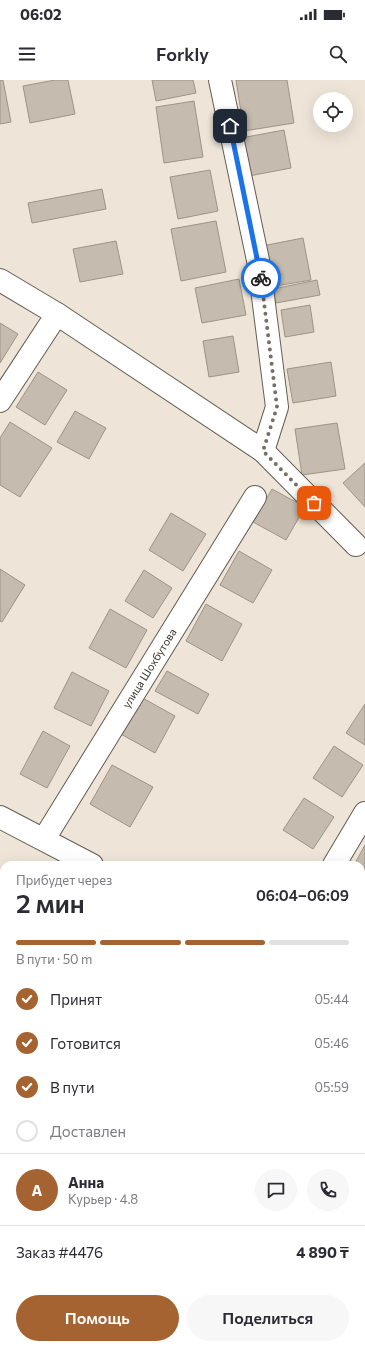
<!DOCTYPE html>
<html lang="ru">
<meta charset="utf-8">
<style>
body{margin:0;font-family:Commissioner,sans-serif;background:#f7f7f7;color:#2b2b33;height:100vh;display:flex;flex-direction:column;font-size:15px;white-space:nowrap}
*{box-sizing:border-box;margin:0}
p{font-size:13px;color:#7c7c81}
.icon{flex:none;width:22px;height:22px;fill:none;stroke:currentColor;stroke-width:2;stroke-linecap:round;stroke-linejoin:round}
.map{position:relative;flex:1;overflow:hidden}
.details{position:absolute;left:0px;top:781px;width:365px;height:488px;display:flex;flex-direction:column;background:#fff;border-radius:12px 12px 0 0;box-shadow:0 4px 16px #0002}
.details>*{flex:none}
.buttons{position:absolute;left:313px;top:12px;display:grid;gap:8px}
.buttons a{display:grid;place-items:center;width:40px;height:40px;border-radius:50%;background:#fff;box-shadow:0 4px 16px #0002;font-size:20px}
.pin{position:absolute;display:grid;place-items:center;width:34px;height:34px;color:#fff;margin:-17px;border-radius:8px;box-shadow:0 2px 6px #0006}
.courier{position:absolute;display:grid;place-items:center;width:40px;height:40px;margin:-20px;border:3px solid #1a73e8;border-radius:50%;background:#fff;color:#222;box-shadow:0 1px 5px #0007}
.overview em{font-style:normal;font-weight:600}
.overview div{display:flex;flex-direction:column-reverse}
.overview{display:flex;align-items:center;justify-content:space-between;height:68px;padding:0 16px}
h1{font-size:26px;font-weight:600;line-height:30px}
.bar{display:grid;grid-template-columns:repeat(4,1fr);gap:6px 4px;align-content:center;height:48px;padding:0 16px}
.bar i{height:5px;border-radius:3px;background:#e1e1e2}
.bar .active{background:#a56331}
.bar p{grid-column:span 4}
.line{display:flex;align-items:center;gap:10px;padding:0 16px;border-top:1px solid #e1e1e2}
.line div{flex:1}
.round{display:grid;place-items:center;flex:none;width:42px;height:42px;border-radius:21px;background:#f7f7f7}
ol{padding:0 16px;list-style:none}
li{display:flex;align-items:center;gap:12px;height:44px}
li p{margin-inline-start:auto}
li .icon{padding:4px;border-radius:50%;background:#a56331;color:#fff;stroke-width:4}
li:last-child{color:#7c7c81}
li i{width:22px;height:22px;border:2px solid #e1e1e2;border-radius:50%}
.primary-button{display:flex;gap:8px;margin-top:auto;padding:8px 16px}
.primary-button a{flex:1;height:46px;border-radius:24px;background:#a56331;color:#fff;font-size:16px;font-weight:600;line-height:46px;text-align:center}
.primary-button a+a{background:#f7f7f7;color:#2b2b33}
.status{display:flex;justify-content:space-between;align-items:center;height:28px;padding:0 20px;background:#fff;direction:ltr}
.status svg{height:11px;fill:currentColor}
header{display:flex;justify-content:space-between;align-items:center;height:52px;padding:0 16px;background:#fff;font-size:18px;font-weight:600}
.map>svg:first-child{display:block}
.building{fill:#c5bcaf;stroke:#9d9487}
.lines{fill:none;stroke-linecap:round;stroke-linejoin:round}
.minor-casing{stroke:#655d51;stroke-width:24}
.highway-casing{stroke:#655d51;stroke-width:24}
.minor{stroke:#fff;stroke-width:22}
.highway{stroke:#fff;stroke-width:22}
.done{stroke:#756f67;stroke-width:4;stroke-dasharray:0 7.2}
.route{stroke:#1a73e8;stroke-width:5}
.labels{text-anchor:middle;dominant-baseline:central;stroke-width:4;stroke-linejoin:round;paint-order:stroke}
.street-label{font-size:11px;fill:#34302b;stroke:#fff}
</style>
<div class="status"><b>06:02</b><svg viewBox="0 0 49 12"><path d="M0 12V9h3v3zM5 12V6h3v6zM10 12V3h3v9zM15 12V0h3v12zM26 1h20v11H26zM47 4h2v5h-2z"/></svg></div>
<header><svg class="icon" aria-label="menu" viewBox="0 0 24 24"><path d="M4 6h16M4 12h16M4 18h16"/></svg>Forkly<svg class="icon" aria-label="search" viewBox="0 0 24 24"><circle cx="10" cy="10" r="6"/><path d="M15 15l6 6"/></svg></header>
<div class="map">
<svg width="365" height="1269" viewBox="0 0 365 1269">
<rect width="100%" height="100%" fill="#eee4d7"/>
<g class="building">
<polygon points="0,0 3,0 11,42 0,44"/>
<polygon points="55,0 68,0 75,34 30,43 23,6"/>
<polygon points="152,0 193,0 196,13 156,21"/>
<polygon points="236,0 287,0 294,43 244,51"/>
<polygon points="194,21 203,77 164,83 156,27"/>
<polygon points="284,50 291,88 249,96 241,58"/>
<polygon points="210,90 218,131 178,139 170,97"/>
<polygon points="102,109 106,129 32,143 28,123"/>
<polygon points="216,141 226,192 181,201 171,149"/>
<polygon points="303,158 311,200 270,207 262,166"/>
<polygon points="116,161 123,194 80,202 73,169"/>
<polygon points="239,199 246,235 202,243 195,208"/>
<polygon points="317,200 320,215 276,223 273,209"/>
<polygon points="310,225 314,252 285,257 281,230"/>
<polygon points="0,243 18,254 0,283"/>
<polygon points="233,256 239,292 209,297 203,261"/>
<polygon points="331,282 336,316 293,323 287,289"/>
<polygon points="38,292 67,310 45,345 16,327"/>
<polygon points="75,331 106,348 89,379 57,362"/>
<polygon points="10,342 52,368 20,417 0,405 0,358"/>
<polygon points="337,343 345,389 302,395 295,349"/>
<polygon points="365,383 365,427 343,403"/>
<polygon points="272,409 305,427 286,460 253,442"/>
<polygon points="171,433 206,454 183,491 149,470"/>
<polygon points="239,471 272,490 253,523 220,505"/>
<polygon points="0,489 25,505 2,542 0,541"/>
<polygon points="144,490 172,508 153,538 125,521"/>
<polygon points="206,524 242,544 222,581 186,561"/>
<polygon points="110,529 147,550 126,588 89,568"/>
<polygon points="167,591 209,614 198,634 155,611"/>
<polygon points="72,592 109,611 91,646 54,628"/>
<polygon points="139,616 175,636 155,673 119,653"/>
<polygon points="365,624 365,665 346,653"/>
<polygon points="43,651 70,666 47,708 20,694"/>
<polygon points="334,666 363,685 342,717 313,698"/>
<polygon points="112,685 153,707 130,747 90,724"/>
<polygon points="304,718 334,737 313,769 283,750"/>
<polygon points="365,765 365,802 361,800 361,785 354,785"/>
<polygon points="0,796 4,798 4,842 0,839"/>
<polygon points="361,834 365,837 365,857 361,862"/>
<polygon points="361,1037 365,1040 365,1088 361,1086"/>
<polygon points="361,1197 365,1199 365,1239 361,1238"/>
<polygon points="0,1255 4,1256 4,1265 16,1265 14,1269 0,1269"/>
</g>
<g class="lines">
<g class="minor-casing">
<g id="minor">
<polyline points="220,0 259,185 277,327 263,371"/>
<polyline points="0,200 57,234 263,371 356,465"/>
<polyline points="0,321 57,234"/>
<polyline points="0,737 92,785"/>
<polyline points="44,759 255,417"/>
<polyline points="334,785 365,733"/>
<polyline points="361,954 365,957"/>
</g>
</g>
<g class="highway-casing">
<g id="highway">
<polyline points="0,1169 4,1170"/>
<polyline points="0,1194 4,1196"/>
<polyline points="213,1265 225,1269"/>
<polyline points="289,1265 301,1269"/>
</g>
</g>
<use href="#minor" class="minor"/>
<use href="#highway" class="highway"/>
</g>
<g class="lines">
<polyline class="done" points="261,198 277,327 263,371 314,423"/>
<polyline class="route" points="230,46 261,198"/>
</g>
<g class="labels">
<g class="street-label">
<text transform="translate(149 588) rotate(-58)">улица Шохбутова</text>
</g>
</g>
</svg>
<div class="buttons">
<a><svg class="icon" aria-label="locate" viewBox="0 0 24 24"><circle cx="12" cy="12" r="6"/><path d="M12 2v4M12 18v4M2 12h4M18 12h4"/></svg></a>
</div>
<div class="pin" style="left:314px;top:423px;background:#ea580c"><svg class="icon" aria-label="bag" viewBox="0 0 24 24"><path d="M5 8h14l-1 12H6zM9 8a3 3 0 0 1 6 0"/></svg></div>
<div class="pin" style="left:230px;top:46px;background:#1f2937"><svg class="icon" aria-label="home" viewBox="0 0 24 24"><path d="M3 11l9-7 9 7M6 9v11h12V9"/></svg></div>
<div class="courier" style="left:261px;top:198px"><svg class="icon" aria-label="bike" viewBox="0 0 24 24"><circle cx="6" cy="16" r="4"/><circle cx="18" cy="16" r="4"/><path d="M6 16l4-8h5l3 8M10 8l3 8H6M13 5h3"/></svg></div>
<section class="details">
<div class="overview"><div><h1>2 мин</h1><p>Прибудет через</p></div><em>06:04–06:09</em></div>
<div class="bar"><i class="active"></i><i class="active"></i><i class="active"></i><i></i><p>В пути · 50 m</p></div>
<ol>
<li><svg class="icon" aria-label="check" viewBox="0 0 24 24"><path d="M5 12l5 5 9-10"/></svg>Принят<p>05:44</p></li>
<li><svg class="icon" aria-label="check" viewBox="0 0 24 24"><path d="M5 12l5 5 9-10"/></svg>Готовится<p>05:46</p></li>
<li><svg class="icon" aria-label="check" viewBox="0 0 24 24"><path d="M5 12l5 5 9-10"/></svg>В пути<p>05:59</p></li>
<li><i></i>Доставлен</li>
</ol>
<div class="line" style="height:72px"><b class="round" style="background:#a56331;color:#fff">А</b><div><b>Анна</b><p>Курьер · 4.8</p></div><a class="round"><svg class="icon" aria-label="chat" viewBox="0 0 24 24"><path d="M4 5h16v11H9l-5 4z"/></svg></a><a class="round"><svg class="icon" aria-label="phone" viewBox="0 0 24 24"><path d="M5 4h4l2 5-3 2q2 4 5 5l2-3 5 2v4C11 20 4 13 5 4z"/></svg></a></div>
<div class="line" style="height:52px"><div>Заказ #4476</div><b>4 890 ₸</b></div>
<div class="primary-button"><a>Помощь</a><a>Поделиться</a></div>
</section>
</div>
